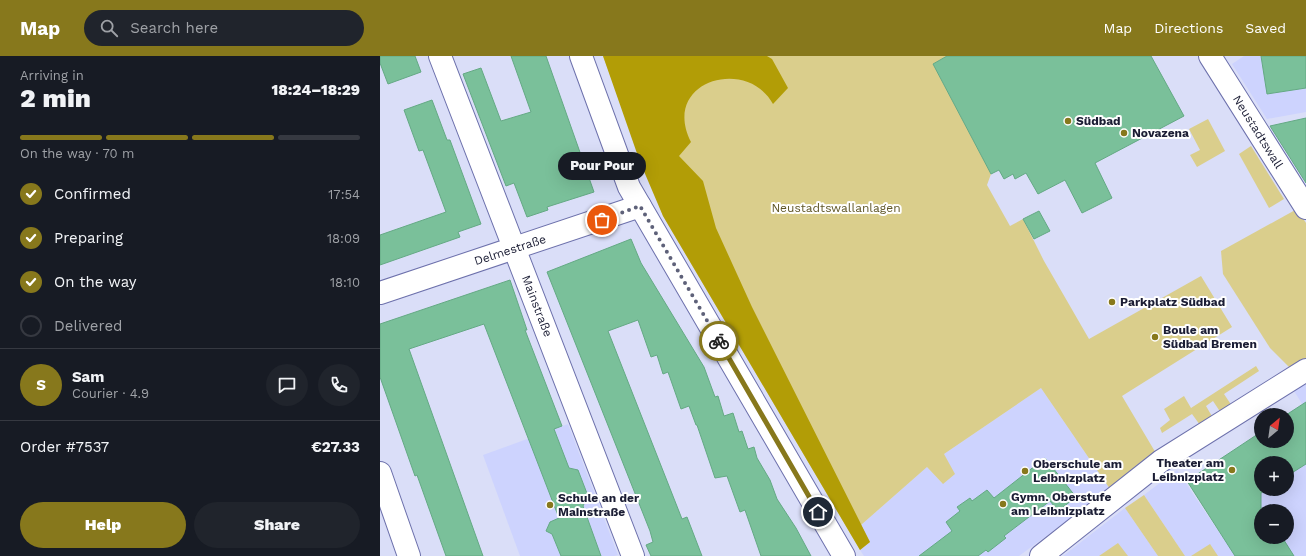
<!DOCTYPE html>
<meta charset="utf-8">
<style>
body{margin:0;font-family:"Work Sans",sans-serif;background:#20242c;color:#f1f3f6;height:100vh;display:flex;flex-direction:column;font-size:15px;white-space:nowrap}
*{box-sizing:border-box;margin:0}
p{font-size:13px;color:#9ea1a6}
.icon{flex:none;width:22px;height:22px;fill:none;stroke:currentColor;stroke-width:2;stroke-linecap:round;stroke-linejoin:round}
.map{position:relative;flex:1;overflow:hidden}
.details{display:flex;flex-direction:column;background:#171b24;width:380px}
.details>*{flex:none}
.needle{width:26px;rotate:29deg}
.controls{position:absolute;left:874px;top:352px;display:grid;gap:8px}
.controls a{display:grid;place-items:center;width:40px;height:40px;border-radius:50%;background:#171b24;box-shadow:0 4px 16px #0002;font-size:20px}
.pin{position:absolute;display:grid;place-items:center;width:34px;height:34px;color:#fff;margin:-17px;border:2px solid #fff;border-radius:50%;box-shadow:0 1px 4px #0007}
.courier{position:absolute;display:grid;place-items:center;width:40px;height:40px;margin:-20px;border:3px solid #87781c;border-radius:50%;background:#fff;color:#222;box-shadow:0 1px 5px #0007}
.bubble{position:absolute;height:28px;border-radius:14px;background:#171b24;box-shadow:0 4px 16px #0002;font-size:13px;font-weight:800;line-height:28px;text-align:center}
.headline em{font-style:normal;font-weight:800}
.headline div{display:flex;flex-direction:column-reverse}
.headline{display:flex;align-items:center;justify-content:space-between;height:68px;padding:0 20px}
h1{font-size:26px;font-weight:800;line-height:30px}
.bar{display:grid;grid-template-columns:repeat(4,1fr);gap:6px 4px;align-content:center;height:48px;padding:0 20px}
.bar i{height:5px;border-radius:3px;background:#363941}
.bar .current{background:#87781c}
.bar p{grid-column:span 4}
.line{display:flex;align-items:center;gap:10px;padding:0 20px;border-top:1px solid #363941}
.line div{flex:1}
.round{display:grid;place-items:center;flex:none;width:42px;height:42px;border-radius:21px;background:#20242c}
ol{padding:0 20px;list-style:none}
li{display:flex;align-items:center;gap:12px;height:44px}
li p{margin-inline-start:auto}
li .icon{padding:4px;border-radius:50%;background:#87781c;color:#fff;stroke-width:4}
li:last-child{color:#9ea1a6}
li i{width:22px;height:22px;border:2px solid #363941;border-radius:50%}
.primary-button{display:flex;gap:8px;margin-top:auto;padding:8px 20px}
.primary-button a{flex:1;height:46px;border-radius:24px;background:#87781c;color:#fff;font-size:16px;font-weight:800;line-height:46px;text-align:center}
.primary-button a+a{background:#20242c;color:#f1f3f6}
header{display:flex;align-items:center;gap:24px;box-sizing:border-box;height:56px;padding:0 20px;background:#87781c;color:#fff}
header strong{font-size:19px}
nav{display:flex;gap:22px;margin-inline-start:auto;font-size:14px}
.search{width:280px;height:36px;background:#20242c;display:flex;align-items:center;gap:10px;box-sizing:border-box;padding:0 14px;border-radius:22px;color:#9ea1a6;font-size:15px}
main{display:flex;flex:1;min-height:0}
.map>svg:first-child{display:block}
.built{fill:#cdd3fe}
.green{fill:#dace8c}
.forest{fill:#b29d06}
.building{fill:#7ac09a;stroke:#64a984}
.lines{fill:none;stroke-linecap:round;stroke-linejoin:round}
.minor-casing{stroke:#6d71ac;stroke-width:24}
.minor{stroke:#fff;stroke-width:22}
.done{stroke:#5e6179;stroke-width:4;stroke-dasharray:0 7.2}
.route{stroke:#87781c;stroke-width:5}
.poi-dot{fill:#87781c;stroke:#fff;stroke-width:1.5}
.labels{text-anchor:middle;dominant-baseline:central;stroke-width:4;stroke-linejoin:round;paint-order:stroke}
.poi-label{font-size:12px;font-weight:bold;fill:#1b1d34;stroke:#fff;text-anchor:start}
.street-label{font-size:12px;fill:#1b1d34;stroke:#fff}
.park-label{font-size:12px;fill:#5f5626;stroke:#fff}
</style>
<header>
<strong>Map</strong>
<div class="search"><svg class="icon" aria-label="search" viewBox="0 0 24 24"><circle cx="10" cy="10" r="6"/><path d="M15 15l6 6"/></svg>Search here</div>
<nav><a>Map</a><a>Directions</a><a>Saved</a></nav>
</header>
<main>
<section class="details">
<div class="headline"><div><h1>2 min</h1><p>Arriving in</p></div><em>18:24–18:29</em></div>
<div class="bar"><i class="current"></i><i class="current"></i><i class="current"></i><i></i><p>On the way · 70 m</p></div>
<ol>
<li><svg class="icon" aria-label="check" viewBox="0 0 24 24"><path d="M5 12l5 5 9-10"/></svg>Confirmed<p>17:54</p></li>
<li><svg class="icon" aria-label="check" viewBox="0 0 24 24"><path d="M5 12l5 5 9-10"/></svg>Preparing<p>18:09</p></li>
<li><svg class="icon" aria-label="check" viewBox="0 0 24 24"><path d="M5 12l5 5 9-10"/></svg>On the way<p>18:10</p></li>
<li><i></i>Delivered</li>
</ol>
<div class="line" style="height:72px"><b class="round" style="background:#87781c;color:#fff">S</b><div><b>Sam</b><p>Courier · 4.9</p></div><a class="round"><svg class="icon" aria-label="chat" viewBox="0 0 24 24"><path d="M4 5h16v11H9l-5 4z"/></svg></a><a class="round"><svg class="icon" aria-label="phone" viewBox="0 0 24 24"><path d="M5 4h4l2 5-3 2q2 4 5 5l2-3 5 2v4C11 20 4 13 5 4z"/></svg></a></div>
<div class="line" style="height:52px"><div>Order #7537</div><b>€27.33</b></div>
<div class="primary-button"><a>Help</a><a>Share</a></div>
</section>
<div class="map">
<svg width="926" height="500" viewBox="0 0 926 500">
<rect width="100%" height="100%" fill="#dadef8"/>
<g class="built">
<polygon points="864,0 926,0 926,56 887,63 852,8"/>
<polygon points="926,328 926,354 914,335"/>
<polygon points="661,332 730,433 639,500 484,500 480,494 490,486 481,469 547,411 562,427 564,398"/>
<polygon points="188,368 238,499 234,500 140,500 103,399"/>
<polygon points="926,408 926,500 805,500 764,439 797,414 845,485 881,481 907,481 907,455 881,455 872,442 887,433 907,433 907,420"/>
<polygon points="745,452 778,500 683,500"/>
</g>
<g class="green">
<polygon points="223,0 567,0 553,8 611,118 607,129 630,170 643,163 664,205 709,283 821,220 852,271 742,340 777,399 730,433 661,332 564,398 575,418 563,428 547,411 481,469 490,486 480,494 283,160"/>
<polygon points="828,63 845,95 817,111 810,99 820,94 809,73"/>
<polygon points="871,90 904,143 889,152 859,98"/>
<polygon points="917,153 926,167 926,305 912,314 890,292 843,218 841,195"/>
<polygon points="876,310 879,315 844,338 852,350 841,357 833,345 826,350 833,362 820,369 812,358 782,377 780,372 790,364 784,353 804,340 811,352"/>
<polygon points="764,439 805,500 778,500 745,452"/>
<polygon points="738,487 748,500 719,500"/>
<polygon points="830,488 838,500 811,500"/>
</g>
<path class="forest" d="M223 0H387L392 3 408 32 393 48C367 0 280 25 311 86L299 100 323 125 336 172 372 251 490 486 480 494 283 160 260 106Z"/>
<g class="building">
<polygon points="0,0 35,0 41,16 8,28 0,7"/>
<polygon points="131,0 166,0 214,136 167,151 168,154 147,161 134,127 126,130 83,18 101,12 121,65 151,56"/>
<polygon points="567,0 771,0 804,60 715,107 732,142 702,157 685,124 658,138 646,117 635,123 633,118 624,123 619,114 611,118 553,8"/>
<polygon points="881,0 926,0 926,32 887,38"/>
<polygon points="52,44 67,84 70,84 101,168 78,176 80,181 0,209 0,179 66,156 43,94 39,95 24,54"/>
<polygon points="926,62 926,127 890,70"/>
<polygon points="659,155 670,175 654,183 643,163"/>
<polygon points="251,183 261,207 324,311 335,341 338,340 344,360 353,357 359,376 362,375 368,393 374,391 377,402 390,424 397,443 416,472 431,500 381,500 365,454 360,456 347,420 335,422 317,369 316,369 309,350 301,353 288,316 283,318 277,299 271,301 258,264 228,275 302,463 307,461 322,500 271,500 266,489 273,486 270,475 167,216"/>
<polygon points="130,224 147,274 145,274 182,370 174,373 189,412 198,414 208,440 203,450 221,500 181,500 172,478 166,475 170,466 179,462 104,268 29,293 103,500 66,500 37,419 35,420 0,321 0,268"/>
<polygon points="926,346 926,408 907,420 907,407 881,407 881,433 887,433 881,437 881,481 902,481 914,500 855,500 807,425 881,376 881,385 907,385 906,359"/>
<polygon points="665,402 696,441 678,455 670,445 624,480 626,482 608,496 606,494 598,500 539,500 572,475 566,466 580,455 577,451 590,442 592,445 607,434 614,442"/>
</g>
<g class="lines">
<g class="minor-casing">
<g id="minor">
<polyline points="60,0 253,500"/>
<polyline points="201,0 249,131 464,500"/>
<polyline points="830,0 926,152"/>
<polyline points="0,237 260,150"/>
<polyline points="0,417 29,500"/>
<polyline points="661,500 781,405 926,314"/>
</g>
</g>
<use href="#minor" class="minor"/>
</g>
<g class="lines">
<polyline class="done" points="222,164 260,150 339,285"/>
<polyline class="route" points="339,285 438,456"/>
</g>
<g class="poi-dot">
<circle cx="688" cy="65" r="4"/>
<circle cx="744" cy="77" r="4"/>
<circle cx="732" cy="246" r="4"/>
<circle cx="775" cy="281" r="4"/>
<circle cx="852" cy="414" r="4"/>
<circle cx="645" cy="415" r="4"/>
<circle cx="623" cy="448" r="4"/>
<circle cx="170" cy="449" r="4"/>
</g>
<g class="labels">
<g class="poi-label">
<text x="696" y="65">Südbad</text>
<text x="752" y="77">Novazena</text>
<text x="740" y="246">Parkplatz Südbad</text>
<text x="783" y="274">Boule am<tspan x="783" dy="14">Südbad Bremen</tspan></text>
<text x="844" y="407" text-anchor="end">Theater am<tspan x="844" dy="14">Leibnizplatz</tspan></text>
<text x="653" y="408">Oberschule am<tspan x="653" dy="14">Leibnizplatz</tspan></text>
<text x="631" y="441">Gymn. Oberstufe<tspan x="631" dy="14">am Leibnizplatz</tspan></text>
<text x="178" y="442">Schule an der<tspan x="178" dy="14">Mainstraße</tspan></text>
</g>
<g class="street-label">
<text transform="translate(878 76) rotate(58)">Neustadtswall</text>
<text transform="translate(130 194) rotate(-18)">Delmestraße</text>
<text transform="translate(157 250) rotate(69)">Mainstraße</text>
</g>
<g class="park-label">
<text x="456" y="152">Neustadtswallanlagen</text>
</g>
</g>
</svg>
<div class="controls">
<a><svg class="needle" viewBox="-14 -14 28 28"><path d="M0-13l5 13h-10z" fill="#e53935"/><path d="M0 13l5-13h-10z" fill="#9ea1a6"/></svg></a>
<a>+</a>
<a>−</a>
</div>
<div class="pin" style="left:222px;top:164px;background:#ea580c"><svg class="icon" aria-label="bag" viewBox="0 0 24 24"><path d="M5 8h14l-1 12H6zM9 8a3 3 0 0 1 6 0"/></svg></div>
<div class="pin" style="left:438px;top:456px;background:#1f2937"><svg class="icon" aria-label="home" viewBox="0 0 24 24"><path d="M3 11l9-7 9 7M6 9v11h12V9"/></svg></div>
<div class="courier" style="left:339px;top:285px"><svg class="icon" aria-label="bike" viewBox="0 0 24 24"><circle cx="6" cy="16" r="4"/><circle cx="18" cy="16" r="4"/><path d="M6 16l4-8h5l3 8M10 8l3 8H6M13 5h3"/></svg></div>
<div class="bubble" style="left:178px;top:96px;width:88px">Pour Pour</div>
</div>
</main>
